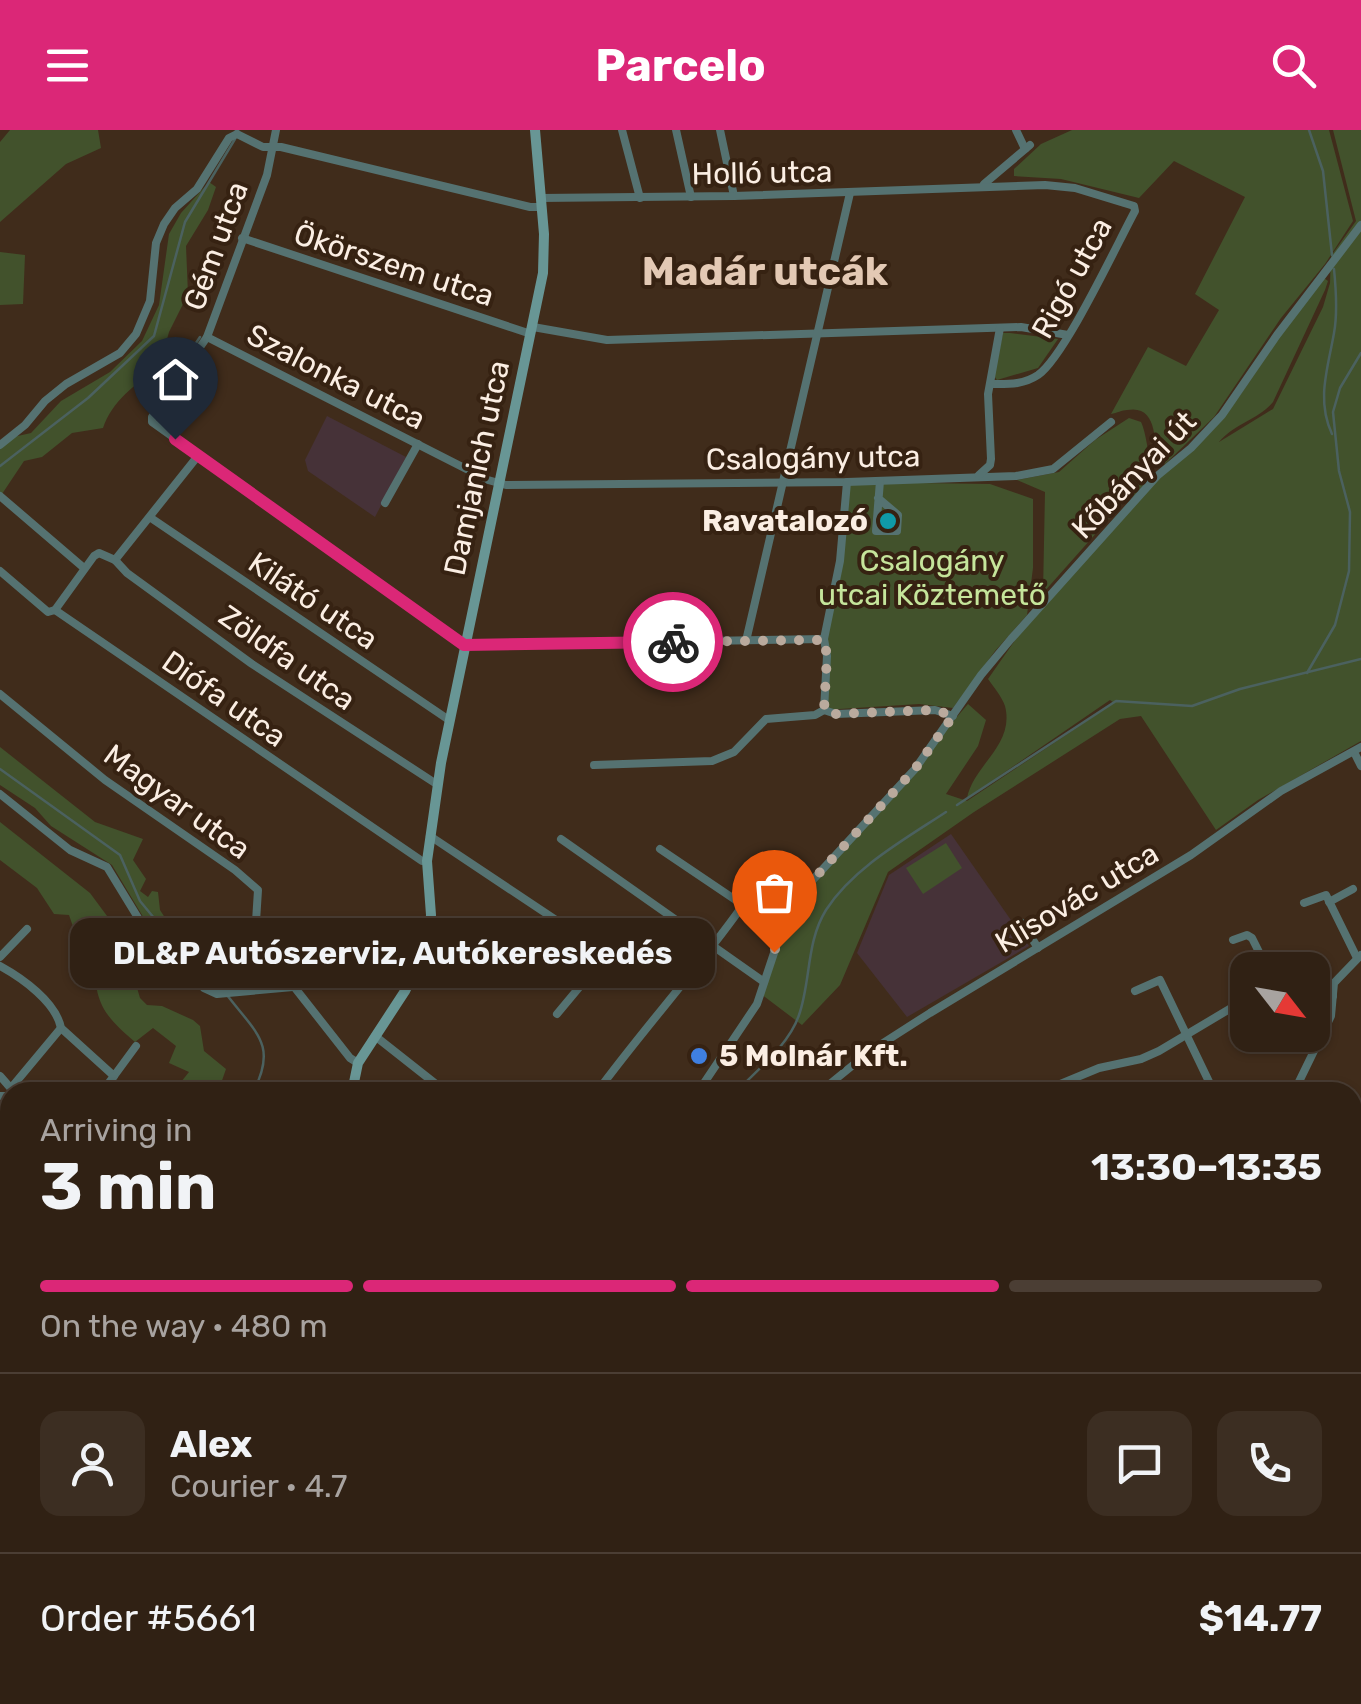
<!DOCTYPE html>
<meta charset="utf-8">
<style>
body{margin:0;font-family:Rubik,sans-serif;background:#3c2e22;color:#f1f3f6;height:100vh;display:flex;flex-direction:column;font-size:38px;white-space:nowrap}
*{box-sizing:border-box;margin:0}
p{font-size:32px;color:#a8a3a0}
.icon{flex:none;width:55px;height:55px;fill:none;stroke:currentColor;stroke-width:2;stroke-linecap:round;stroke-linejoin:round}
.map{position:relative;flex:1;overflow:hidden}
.sheet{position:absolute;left:0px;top:952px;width:1362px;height:622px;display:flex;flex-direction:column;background:#302114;border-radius:30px 30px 0 0;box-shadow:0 2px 8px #0004,0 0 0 2px #4b3e34}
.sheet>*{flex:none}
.needle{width:65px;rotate:121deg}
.fabs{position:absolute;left:1230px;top:822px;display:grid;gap:20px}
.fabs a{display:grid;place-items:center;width:100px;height:100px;border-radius:20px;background:#302114;box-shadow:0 2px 8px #0004,0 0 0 2px #4b3e34;font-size:50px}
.pin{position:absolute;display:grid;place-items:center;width:85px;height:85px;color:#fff;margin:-102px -42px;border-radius:50% 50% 50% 0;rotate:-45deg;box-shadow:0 0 10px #0007}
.pin .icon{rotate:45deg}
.courier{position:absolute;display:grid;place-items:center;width:100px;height:100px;margin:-50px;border:8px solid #db2777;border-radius:50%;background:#fff;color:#222;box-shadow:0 2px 12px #0007}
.bubble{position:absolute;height:70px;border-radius:20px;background:#302114;box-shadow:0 2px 8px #0004,0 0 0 2px #4b3e34;font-size:32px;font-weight:700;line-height:70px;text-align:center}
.headline em{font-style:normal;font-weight:700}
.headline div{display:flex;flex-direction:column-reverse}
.headline{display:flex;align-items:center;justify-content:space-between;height:170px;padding:0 40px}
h1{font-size:65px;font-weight:700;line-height:75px}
.bar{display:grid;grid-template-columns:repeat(4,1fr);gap:15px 10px;align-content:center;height:120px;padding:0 40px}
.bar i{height:12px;border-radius:8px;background:#4b3e34}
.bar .current{background:#db2777}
.bar p{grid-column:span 4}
.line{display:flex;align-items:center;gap:25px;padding:0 40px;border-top:2px solid #4b3e34}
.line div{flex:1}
.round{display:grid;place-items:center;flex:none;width:105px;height:105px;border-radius:20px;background:#3c2e22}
header{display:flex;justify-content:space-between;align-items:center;height:130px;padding:0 40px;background:#db2777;color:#fff;font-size:45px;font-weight:700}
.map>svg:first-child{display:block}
.built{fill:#4b311b}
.education{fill:#463238}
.green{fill:#42522c}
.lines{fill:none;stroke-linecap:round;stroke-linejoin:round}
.stream{stroke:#4b615f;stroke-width:2.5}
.street{stroke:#557271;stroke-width:8}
.secondary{stroke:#689695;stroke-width:10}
.tram{stroke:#d4c6b9;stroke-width:2.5}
.done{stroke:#baaa9d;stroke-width:10;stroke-dasharray:0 18}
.route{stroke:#db2777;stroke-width:12}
.culture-dot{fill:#0f9aa8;stroke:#362212;stroke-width:4}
.shop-dot{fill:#3f7fe0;stroke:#362212;stroke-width:4}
.labels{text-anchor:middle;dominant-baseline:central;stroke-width:8;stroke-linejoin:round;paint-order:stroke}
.street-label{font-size:30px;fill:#fbeee3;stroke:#362212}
.poi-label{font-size:30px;font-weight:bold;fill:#fbeee3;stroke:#362212;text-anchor:end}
.park-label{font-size:30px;fill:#c5e59b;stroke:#362212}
.district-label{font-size:40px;font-weight:bold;fill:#e3c9b4;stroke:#362212}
</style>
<header><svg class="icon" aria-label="menu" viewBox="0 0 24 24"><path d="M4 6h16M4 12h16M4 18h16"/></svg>Parcelo<svg class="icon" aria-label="search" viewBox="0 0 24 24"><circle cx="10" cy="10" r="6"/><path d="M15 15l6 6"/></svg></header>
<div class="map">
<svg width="1361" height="1574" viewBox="0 0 1361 1574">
<rect width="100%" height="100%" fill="#402c1b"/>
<polygon class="built" points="687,1565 932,1565 937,1567 934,1574 688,1574"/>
<g class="education">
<polygon points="327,286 406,327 375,387 308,341 305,330"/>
<polygon points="951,704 1029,816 907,887 857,823 889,745"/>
<polygon points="10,1339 10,1457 3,1459 0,1451 0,1342"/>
</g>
<g class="green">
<polygon points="10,0 98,0 101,18 66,34 0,92 0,12"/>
<path d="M1072 0H1329L1353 91 1325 134 1281 188 1214 287 1165 334 1156 332C1155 313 1158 274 1127 280 1122 280 1117 283 1111 284L1148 217 1186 236 1219 180 1195 164 1245 67 1174 31 1139 68 1061 49 1014 46V39L1041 14Z"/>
<path d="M1333 0H1361V611L1258 670 1216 700 1141 586 1120 589 974 682 888 742 840 855 802 895 761 864 787 784 968 574 986 590 978 616 946 664 967 671 1114 573 1110 570 967 668C974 634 1015 615 1005 576 1002 567 993 556 988 549L1018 506 1157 346C1214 315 1246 255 1282 203 1295 184 1310 166 1324 148L1328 151 1325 160 1273 272C1258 290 1235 293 1219 312L1273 279 1323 177 1330 153 1331 126 1356 91Z"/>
<path d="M209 52 216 57 208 80 186 116 188 164 169 202 159 239C135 253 112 272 103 298L72 303 42 327 24 331 0 367V310L31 303 61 271 110 242 142 211 159 175 169 104 181 83Z"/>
<polygon points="0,122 25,125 23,174 0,175"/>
<polygon points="1003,203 1010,203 1058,209 1038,238 997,250 994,246"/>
<path d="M1129 288 1141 292C1146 302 1151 334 1149 344 1147 353 1139 360 1133 367L1130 365 1043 463 1045 362 1017 350 1059 342 1095 310Z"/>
<polygon points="847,352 990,354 1033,369 1033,438 1027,485 995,521 953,578 919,574 824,580 824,509 840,431"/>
<polygon points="0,617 95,692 143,709 133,730 146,749 140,761 148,767 152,761 158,762 160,780 171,797 184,791 196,796 199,820 215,838 223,853 209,855 148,795 112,735 51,696 35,678 0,655"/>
<path d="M0 692 90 763 110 790 133 844 140 868 147 875 162 876 193 890 200 896 204 921 226 939 218 962H173L189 942 169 933 176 916 153 898 135 912C101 883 95 872 94 826L78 811 69 785 54 784 37 758 0 730Z"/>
<polygon points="946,713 962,738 923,764 906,738"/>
<polygon points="385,1565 489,1565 464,1574 374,1574"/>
</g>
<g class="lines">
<g class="stream">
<polyline points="1309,0 1323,41 1332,125"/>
<polyline points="151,279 200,207"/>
<path d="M1332 304C1316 270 1328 238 1334 203 1338 182 1336 159 1334 139"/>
<polyline points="0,336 88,268 154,206 185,92 235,9"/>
<polyline points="1307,543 1335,495 1349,441 1350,382 1339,341 1333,282 1340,258 1361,223"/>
<polyline points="0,639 120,725 140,771 168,805 223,859"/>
<polyline points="957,675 1116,571 1192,576 1240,559 1361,529"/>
<path d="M227 865C256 903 278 915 253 962"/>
<path d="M736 962C757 940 789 915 799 885 811 851 806 812 826 780 853 738 905 709 946 682"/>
<polyline points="1352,1064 1361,1064"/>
<polyline points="346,1574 357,1565"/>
</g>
<g class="street">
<polyline points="276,0 267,45 207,207 152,287 152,292 465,515 824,509"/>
<polyline points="622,0 640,68"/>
<polyline points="676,0 691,67"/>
<polyline points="720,0 734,66"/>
<polyline points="1016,0 1025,19"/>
<polyline points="237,4 263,17 281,17 530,77 541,77"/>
<polyline points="984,54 1030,15"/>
<path d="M540 68 734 66 1045 55 1075 58 1134 76 1135 81C1116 116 1065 226 1038 245 1023 255 1008 254 992 254"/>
<polyline points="242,108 531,204"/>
<polyline points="533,197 607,210 1021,197 1068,205"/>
<polyline points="207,207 488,350 506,355 847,352 1016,346 1053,339 1111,292"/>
<polyline points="0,315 25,295 45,271 66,254 120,223 136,204 150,171 156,113 164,94 175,78 197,59 229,8 237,4"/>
<polyline points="979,345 990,335 991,329 988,264 1000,198"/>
<polyline points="847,352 840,431 824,509 827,526 824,580 836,584 935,580 953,586"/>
<polyline points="0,366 84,438"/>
<polyline points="878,368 898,385 897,401 876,401 880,351"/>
<polyline points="385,373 418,314"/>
<polyline points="151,388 449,590"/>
<polyline points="115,430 197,327"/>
<polyline points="0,441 48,482 55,480 422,731 427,731"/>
<polyline points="55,480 94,426 99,423 115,430 127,443 252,534 438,655"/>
<polyline points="746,511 850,63"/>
<polyline points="0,564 105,650 235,740 258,760 255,807 350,928 358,933"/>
<polyline points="1354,622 1361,636"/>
<polyline points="594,635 712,631 734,622 766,589 815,585 824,580"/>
<polyline points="0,664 70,720 107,737 151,809 204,858 217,864 293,857"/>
<polyline points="430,706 607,824 557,884"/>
<polyline points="561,709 764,852"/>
<polyline points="1329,772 1353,759"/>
<polyline points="1304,773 1326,765 1357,828"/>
<polyline points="1022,793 1038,818"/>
<polyline points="1233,810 1247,805 1252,808 1268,840"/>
<polyline points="607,824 619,810"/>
<polyline points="0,827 27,799"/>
<path d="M0 836C22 848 56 872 61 898L114 946 136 916"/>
<polyline points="1135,861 1160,850 1214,962"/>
<polyline points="1312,867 1333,866"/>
<polyline points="375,906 446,962"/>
<polyline points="0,946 14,962"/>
<polyline points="268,957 273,962"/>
<polyline points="11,958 61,898"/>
<polyline points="102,962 114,946"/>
<path d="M597 962C644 898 697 840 743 775L660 719"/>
<polyline points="698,962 757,874 787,784 798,766 915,639 981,545 1011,509 1157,346 1191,318 1222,285 1277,205 1361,95"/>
<polyline points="820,962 869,922 930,883 1191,725 1281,661 1361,617"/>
<polyline points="1041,962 1099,938 1141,929 1159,921 1248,868"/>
<polyline points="1294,962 1331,886 1334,853 1361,825"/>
<polyline points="0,966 10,966"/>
<polyline points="1352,1070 1361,1070"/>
<polyline points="0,1153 10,1152"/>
<polyline points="1352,1197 1361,1198"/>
<polyline points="0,1246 10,1253"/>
<polyline points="1352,1333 1361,1334"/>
<polyline points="0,1467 10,1465"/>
<polyline points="0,1503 10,1500"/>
<polyline points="1352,1518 1361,1521"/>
<polyline points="210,1565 211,1574"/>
<polyline points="863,1565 876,1574"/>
<polyline points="485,1574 514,1565"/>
<polyline points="969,1574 970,1565"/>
</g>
<g class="secondary">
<polyline points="352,962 358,933 405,861 429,810 431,785 427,731 441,633 543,143 544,104 535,0"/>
<polyline points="0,1331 10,1328"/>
<polyline points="1352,1478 1361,1480"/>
<polyline points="569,1565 571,1574"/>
<polyline points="544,1574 547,1565"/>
</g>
<g class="tram">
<polyline points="0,1485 10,1482"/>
<polyline points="1352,1489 1361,1491"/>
</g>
</g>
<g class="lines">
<polyline class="done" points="673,512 824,510 827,526 824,580 836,584 935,580 953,586 915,639 798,766 787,784 774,822"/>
<polyline class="route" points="175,309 464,515 673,512"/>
</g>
<circle class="culture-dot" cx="888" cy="391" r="10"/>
<circle class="shop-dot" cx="699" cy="926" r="10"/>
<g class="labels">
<g class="street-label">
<text transform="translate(762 43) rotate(-1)">Holló utca</text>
<text transform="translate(216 116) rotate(-70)">Gém utca</text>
<text transform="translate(394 135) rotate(18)">Ökörszem utca</text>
<text transform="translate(1072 148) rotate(-61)">Rigó utca</text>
<text transform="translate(336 247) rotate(27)">Szalonka utca</text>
<text transform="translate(813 328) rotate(-1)">Csalogány utca</text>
<text transform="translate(477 338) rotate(-78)">Damjanich utca</text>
<text transform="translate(1134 345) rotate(-46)">Kőbányai út</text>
<text transform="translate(313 471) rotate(34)">Kilátó utca</text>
<text transform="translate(287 528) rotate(35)">Zöldfa utca</text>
<text transform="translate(224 569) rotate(35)">Diófa utca</text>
<text transform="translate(177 672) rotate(36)">Magyar utca</text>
<text transform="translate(1077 768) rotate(-31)">Klisovác utca</text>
</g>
<g class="poi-label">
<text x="868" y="391">Ravatalozó</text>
<text x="719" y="926" text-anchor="start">5 Molnár Kft.</text>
</g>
<g class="park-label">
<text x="932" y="431">Csalogány<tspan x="932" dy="34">utcai Köztemető</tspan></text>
</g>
<g class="district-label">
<text x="765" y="141">Madár utcák</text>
</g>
</g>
</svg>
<div class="fabs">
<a><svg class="needle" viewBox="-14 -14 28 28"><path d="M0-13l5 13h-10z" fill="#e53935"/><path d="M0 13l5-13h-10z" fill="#a8a3a0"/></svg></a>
</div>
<div class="pin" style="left:774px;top:822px;background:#ea580c"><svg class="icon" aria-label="bag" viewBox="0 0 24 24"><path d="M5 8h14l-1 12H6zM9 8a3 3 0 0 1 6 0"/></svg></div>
<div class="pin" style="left:175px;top:309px;background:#1f2937"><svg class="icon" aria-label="home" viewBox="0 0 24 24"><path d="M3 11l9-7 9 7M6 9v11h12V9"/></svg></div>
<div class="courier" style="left:673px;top:512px"><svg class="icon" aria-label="bike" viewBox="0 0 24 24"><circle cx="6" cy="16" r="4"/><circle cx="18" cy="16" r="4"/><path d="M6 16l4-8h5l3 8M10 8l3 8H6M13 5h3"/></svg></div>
<div class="bubble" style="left:70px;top:788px;width:645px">DL&amp;P Autószerviz, Autókereskedés</div>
<section class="sheet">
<div class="headline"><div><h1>3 min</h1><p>Arriving in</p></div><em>13:30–13:35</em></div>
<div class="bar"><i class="current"></i><i class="current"></i><i class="current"></i><i></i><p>On the way · 480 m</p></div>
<div class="line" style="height:180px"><a class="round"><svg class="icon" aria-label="person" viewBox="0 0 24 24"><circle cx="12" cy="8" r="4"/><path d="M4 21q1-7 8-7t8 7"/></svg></a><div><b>Alex</b><p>Courier · 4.7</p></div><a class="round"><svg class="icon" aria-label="chat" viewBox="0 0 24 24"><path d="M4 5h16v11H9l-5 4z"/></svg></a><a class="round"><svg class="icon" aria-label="phone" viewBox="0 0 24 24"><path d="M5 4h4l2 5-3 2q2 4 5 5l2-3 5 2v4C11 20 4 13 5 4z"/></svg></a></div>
<div class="line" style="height:130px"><div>Order #5661</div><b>$14.77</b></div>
</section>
</div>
